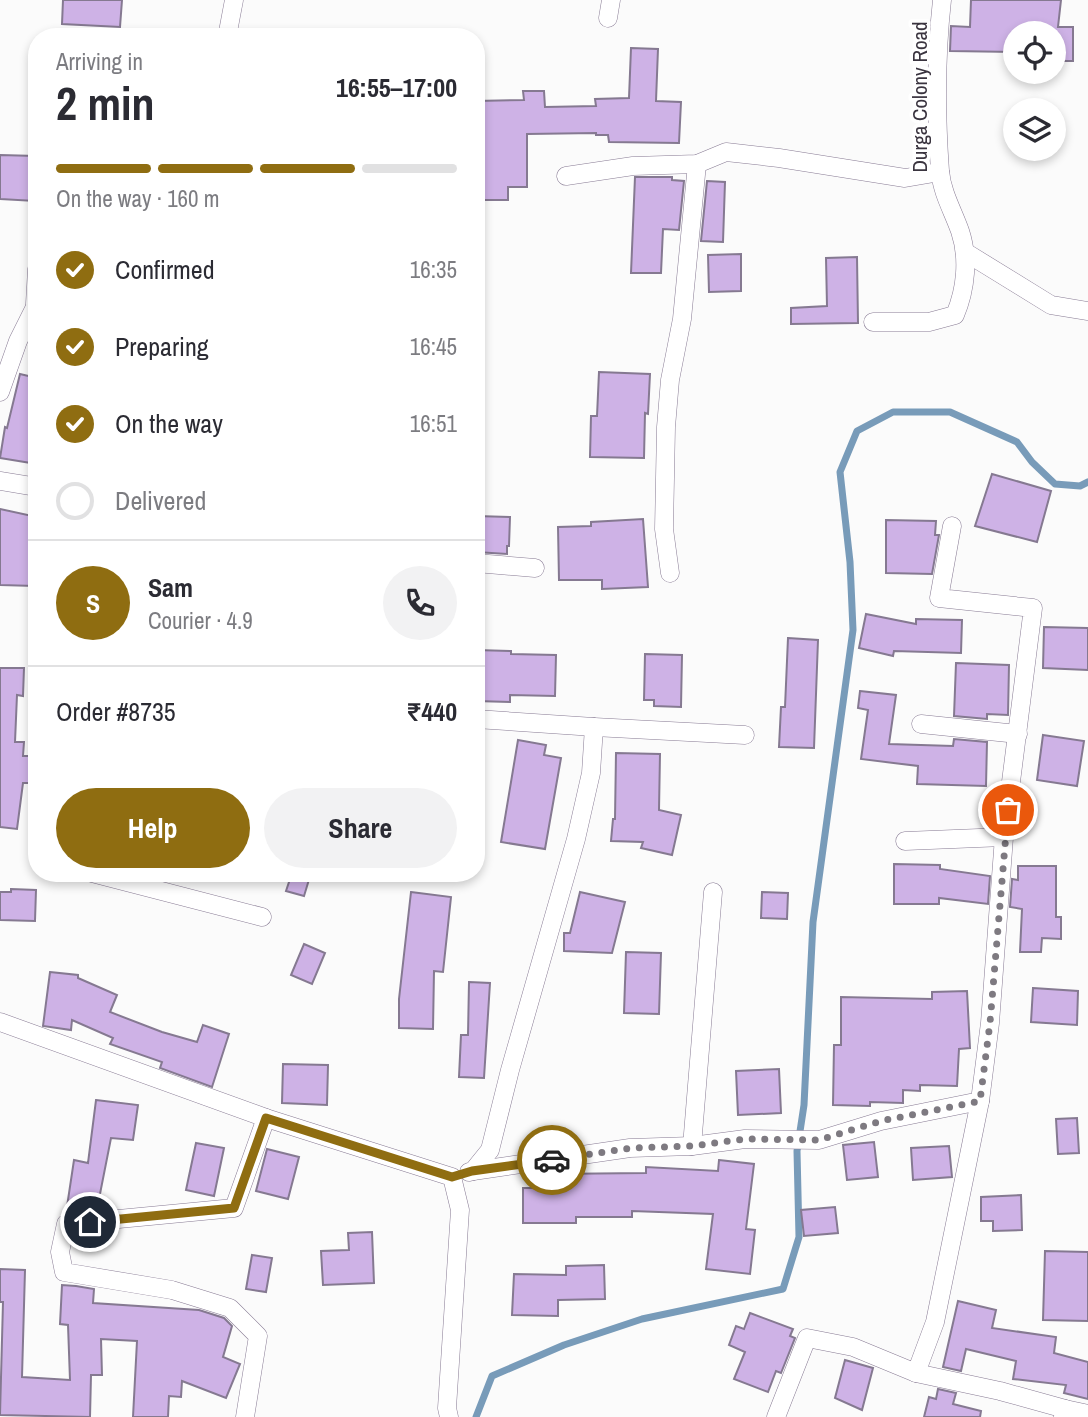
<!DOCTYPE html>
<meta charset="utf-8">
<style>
body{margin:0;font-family:"Archivo Narrow",sans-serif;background:#f2f2f3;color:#2b2b33;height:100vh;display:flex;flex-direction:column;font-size:26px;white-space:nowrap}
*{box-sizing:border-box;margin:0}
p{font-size:23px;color:#7c7c81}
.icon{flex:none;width:38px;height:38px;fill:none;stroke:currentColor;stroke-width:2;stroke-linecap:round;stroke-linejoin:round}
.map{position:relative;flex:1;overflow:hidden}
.details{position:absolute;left:28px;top:28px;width:457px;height:854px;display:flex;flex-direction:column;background:#fff;border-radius:28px;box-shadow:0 4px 10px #0003}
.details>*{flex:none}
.controls{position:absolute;left:1003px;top:21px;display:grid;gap:14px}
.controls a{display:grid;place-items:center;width:63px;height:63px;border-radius:50%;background:#fff;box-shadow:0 4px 10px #0003;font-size:35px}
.pin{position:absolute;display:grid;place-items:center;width:60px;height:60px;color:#fff;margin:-30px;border:4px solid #fff;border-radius:50%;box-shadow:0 2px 7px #0007}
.courier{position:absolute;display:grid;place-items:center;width:70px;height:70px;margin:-35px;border:5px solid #8f6d11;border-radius:50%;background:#fff;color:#222;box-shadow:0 2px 9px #0007}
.head em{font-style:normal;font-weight:800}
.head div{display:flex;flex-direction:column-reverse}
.head{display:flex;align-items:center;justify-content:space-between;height:119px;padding:0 28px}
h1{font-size:46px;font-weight:800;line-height:52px}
.bar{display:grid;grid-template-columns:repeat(4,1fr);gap:10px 7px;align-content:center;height:84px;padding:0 28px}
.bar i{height:9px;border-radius:5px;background:#e1e1e2}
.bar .selected{background:#8f6d11}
.bar p{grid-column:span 4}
.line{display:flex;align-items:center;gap:18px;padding:0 28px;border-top:2px solid #e1e1e2}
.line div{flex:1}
.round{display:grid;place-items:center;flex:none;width:74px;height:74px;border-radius:37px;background:#f2f2f3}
ol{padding:0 28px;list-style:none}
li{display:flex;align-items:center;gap:21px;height:77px}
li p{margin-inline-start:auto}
li .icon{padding:7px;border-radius:50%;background:#8f6d11;color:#fff;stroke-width:4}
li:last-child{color:#7c7c81}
li i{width:38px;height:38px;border:4px solid #e1e1e2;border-radius:50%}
.primary-button{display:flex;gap:14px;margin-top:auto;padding:14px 28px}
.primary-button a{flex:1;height:80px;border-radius:42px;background:#8f6d11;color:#fff;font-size:28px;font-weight:800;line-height:80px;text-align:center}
.primary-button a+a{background:#f2f2f3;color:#2b2b33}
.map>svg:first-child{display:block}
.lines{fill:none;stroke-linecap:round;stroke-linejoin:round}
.stream{stroke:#789bb9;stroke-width:7}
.building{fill:#ceb2e6;stroke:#857991;stroke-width:2}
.street-casing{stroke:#887b94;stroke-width:19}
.street{stroke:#fff;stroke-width:18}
.done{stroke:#7e7a81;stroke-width:7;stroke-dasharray:0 12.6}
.route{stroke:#8f6d11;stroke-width:9}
.labels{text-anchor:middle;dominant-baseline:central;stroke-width:7;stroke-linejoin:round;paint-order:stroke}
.street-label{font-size:21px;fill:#3a343f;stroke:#fff}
</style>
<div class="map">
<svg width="1088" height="1417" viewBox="0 0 1088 1417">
<rect width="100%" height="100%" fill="#fbfbfb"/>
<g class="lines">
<polyline class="stream" points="476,1417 492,1376 564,1345 642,1319 783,1289 799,1237 797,1151 804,1105 813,922 853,630 850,562 840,472 857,431 893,412 950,412 1017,442 1032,462 1055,484 1080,486 1088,482"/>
</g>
<g class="building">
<polygon points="63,0 122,0 120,27 62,24"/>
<polygon points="971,0 1061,0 1058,27 1073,27 1073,61 1054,61 1054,33 1015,33 1015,52 950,51 951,26 970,27"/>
<polygon points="631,48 658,49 656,101 681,102 679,143 609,142 608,135 596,135 596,133 527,134 527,187 508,187 508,200 477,200 476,101 524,100 523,91 544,91 545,107 596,106 595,99 629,98"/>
<polygon points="0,155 36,156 35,201 0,199"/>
<polygon points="635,177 672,177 672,180 684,181 679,230 663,229 661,273 631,273"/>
<polygon points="707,181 725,182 723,242 701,241"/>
<polygon points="741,254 741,291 709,292 708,255"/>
<polygon points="857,257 858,323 791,324 791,308 827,306 826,258"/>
<polygon points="599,372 650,374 648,414 645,413 644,458 590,457 591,416 597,416"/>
<polygon points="20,374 37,378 37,464 0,458 5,427 7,428"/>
<polygon points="992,474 1051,491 1037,542 975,526"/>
<polygon points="0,509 37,517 35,586 0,585"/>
<polygon points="476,516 510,517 509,546 507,546 507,554 476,552"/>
<polygon points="643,519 648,587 602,589 602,580 559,580 558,527 591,526 591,522"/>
<polygon points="886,520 936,521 935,535 939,535 932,574 886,573"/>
<polygon points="866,614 916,624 916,619 962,620 961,653 894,651 893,656 859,648"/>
<polygon points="1044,627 1088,628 1088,670 1043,668"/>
<polygon points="788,638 818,640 814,748 779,747 781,707 785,707"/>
<polygon points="476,650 511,651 511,654 556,655 555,696 510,695 510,702 476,701"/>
<polygon points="645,654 682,655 681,707 654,706 654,700 644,700"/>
<polygon points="956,663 1009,665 1008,715 987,714 987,719 954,716"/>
<polygon points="0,668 24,668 23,696 17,695 15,742 24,742 23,756 34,756 34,761 37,761 37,783 23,783 17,829 0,827"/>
<polygon points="860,691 896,695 889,744 953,746 954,739 987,742 986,786 917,784 918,766 861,759 868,710 858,708"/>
<polygon points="1043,735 1084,741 1077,786 1037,780"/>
<polygon points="518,740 546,745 544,755 561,758 545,849 501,842"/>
<polygon points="616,753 660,754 659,810 681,815 672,855 641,848 643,842 611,841 613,819 615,819"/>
<polygon points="894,864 940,865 940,869 990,876 988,904 939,898 939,904 894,904"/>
<polygon points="1018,866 1056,866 1056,917 1061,917 1061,939 1042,938 1041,952 1020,952 1022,909 1010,907 1012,879 1018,880"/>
<polygon points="292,873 311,873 304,896 286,891"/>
<polygon points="11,889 36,890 35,921 0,920 0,892 11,892"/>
<polygon points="411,892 451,897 443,972 434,971 433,1029 399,1028 399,999"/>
<polygon points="580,892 625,902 612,953 564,951 564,933 570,933"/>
<polygon points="762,892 788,893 787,919 761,918"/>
<polygon points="304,944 325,953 312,984 291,975"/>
<polygon points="626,952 661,953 659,1014 624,1013"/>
<polygon points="50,972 78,975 78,978 117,995 110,1012 162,1032 197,1042 203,1025 229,1034 212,1087 160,1068 162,1062 110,1044 113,1038 72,1020 71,1030 43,1026"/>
<polygon points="469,982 490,983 484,1078 459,1077 461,1035 468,1035"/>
<polygon points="1033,988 1078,991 1077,1025 1031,1022"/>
<polygon points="967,991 970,1048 959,1049 957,1086 920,1085 920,1091 903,1090 903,1103 870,1102 870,1106 833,1105 834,1045 841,1045 841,997 932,999 932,992"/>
<polygon points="283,1064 328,1065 327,1105 282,1103"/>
<polygon points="779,1069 781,1113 738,1115 736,1071"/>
<polygon points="96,1100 138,1105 133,1140 111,1138 98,1204 102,1205 101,1209 66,1213 74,1160 88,1163"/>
<polygon points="1077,1118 1079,1153 1058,1154 1056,1119"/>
<polygon points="874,1142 878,1177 847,1180 843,1145"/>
<polygon points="196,1143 224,1148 214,1196 186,1190"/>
<polygon points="949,1146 952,1177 913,1180 911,1148"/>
<polygon points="267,1149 299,1157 288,1199 256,1191"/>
<polygon points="719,1160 754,1164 746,1229 755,1230 750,1274 706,1269 713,1214 632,1211 632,1217 576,1217 576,1223 523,1223 523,1188 548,1188 548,1174 646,1173 646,1167 718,1171"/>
<polygon points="1021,1195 1022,1230 993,1231 993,1221 981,1221 981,1197"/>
<polygon points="835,1207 838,1233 804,1236 801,1210"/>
<polygon points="372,1232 374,1283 323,1285 321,1251 349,1250 348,1233"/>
<polygon points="1045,1251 1088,1252 1088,1321 1043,1320"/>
<polygon points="252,1255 272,1258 266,1292 246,1289"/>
<polygon points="604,1265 605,1299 558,1300 558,1316 512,1315 514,1274 566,1275 566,1266"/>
<polygon points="0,1269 25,1270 22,1377 70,1380 68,1325 60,1324 62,1285 76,1286 94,1289 93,1303 199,1310 224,1318 232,1326 223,1357 240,1364 226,1398 182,1381 181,1397 169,1396 168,1417 133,1417 137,1341 101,1339 102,1375 91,1375 90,1417 0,1415 3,1302 0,1302"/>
<polygon points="958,1301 996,1310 992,1328 1056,1337 1054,1353 1088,1362 1088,1399 1064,1393 1066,1385 1013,1379 1016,1361 966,1349 961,1371 943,1367"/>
<polygon points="750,1313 793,1329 790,1336 795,1338 781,1373 776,1371 768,1392 734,1379 745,1352 729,1345 736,1326 744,1329"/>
<polygon points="845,1360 873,1368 862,1410 835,1398"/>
<polygon points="938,1389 956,1393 953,1404 981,1411 980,1417 924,1417 929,1397 936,1399"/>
</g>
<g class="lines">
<g class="street-casing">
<g id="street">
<polyline points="608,18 611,0"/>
<polyline points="227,37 234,0"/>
<polyline points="566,176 633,166 697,164 726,152 779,158 905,178 940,172"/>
<polyline points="965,252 1051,305 1088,311"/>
<polyline points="35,304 37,269"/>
<path d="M873 322H929L955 315C966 289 969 258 960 231 953 211 942 193 940 171 936 116 936 54 942 0"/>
<polyline points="0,392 18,341 37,303"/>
<polyline points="0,481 37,487"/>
<polyline points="476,563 535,568"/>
<polyline points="670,573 664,529 666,427 670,380 682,319 697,164"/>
<polyline points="921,724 1018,734"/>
<polyline points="594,727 745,735"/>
<polyline points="905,841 1004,837"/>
<polyline points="92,873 262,917"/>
<polyline points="0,1022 266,1118 452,1177 460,1210 447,1408 449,1417"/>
<polyline points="692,1146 713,892"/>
<polyline points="473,1171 630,1148 692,1146 745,1139 819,1140 881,1121 980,1101 990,1023 1004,837 1033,608 939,598 952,526"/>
<polyline points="469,1172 473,1171 490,1150 510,1070 576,839 591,773 594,727 476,719"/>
<polyline points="916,1373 1000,1391 1065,1409"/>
<polyline points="245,1417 258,1336 230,1308 172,1290 64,1272 60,1252 66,1224 234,1208 266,1118"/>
<polyline points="776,1417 807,1338 853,1347 916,1373 935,1322 980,1101"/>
<polyline points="1063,1417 1065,1409 1088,1414"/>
</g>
</g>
<use href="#street" class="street"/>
</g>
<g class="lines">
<polyline class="done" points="552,1160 631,1148 692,1146 745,1139 819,1140 881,1121 980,1101 990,1023 1008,810"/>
<polyline class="route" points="90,1222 234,1208 266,1118 452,1177 472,1171 552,1160"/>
</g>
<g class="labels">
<g class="street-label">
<text transform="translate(919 97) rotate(-90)">Durga Colony Road</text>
</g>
</g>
</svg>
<div class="controls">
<a><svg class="icon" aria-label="locate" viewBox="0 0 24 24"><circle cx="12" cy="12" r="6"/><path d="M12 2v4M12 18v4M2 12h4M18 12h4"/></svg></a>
<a><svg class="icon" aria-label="layers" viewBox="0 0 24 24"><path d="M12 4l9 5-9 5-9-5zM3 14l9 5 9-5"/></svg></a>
</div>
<div class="pin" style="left:1008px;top:810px;background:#ea580c"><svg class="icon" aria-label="bag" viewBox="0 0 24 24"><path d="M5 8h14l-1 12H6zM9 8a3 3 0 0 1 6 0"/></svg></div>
<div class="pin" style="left:90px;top:1222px;background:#1f2937"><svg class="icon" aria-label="home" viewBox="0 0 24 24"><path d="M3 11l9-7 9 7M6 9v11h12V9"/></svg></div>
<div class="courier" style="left:552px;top:1160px"><svg class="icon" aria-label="car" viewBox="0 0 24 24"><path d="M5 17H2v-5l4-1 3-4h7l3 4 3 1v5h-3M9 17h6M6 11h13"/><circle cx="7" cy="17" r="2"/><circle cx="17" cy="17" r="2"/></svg></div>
<section class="details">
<div class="head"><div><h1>2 min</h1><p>Arriving in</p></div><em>16:55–17:00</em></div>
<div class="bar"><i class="selected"></i><i class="selected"></i><i class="selected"></i><i></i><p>On the way · 160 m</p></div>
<ol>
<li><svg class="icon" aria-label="check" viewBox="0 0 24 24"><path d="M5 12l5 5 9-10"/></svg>Confirmed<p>16:35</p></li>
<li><svg class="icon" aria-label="check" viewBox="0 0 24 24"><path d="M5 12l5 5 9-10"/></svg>Preparing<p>16:45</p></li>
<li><svg class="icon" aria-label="check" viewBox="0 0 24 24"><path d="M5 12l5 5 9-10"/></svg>On the way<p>16:51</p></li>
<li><i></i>Delivered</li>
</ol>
<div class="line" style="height:126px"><b class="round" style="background:#8f6d11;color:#fff">S</b><div><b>Sam</b><p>Courier · 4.9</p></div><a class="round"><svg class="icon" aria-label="phone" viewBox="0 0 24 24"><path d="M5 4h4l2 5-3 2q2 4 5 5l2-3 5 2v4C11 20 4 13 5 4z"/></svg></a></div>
<div class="line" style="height:91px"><div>Order #8735</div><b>₹440</b></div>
<div class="primary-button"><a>Help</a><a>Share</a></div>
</section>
</div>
